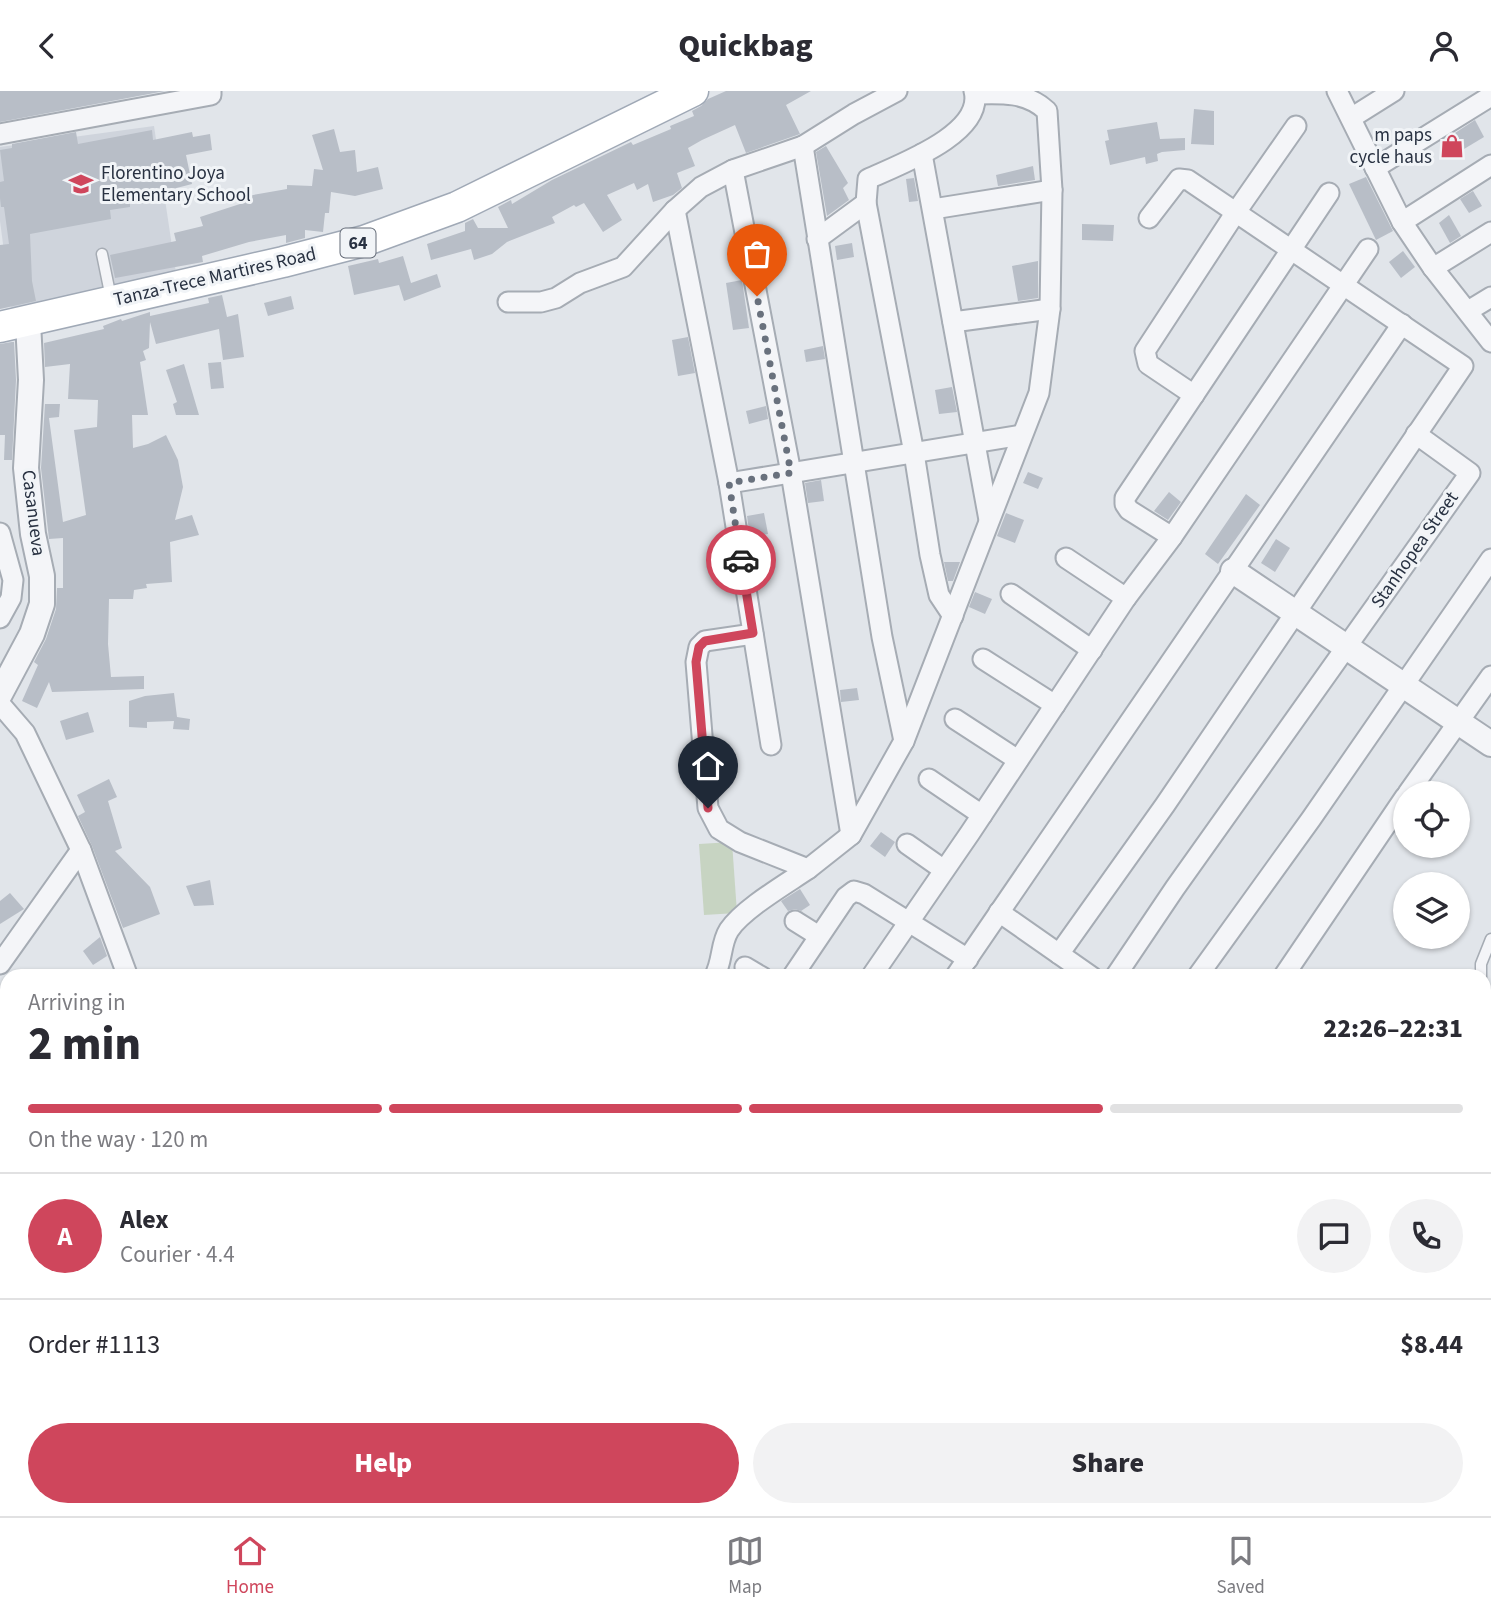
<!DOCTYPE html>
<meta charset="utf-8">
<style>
body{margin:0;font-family:"Source Sans 3",sans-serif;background:#f2f2f3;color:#2b2b33;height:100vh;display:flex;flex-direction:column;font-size:26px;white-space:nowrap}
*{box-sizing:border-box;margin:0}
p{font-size:23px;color:#7c7c81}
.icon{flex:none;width:38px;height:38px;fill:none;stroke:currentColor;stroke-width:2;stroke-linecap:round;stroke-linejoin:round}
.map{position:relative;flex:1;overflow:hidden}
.drawer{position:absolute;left:0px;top:878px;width:1491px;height:548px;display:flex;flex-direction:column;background:#fff;border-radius:21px 21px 0 0;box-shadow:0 2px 5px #0004}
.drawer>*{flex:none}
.fabs{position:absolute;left:1393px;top:690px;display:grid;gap:14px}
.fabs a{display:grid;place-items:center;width:77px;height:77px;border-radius:50%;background:#fff;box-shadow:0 2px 5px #0004;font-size:35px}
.pin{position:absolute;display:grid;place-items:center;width:60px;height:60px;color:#fff;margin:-72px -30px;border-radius:50% 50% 50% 0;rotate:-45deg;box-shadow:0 0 7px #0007}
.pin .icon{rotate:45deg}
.courier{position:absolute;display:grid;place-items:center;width:70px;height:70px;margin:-35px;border:5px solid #cf465c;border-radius:50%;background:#fff;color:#222;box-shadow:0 2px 9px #0007}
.headline em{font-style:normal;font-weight:800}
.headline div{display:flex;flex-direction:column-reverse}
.headline{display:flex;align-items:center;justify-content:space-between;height:119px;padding:0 28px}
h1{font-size:46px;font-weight:800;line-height:52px}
.bar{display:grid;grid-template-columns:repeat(4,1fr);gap:10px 7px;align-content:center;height:84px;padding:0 28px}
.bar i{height:9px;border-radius:5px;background:#e1e1e2}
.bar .current{background:#cf465c}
.bar p{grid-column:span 4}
.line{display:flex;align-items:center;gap:18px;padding:0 28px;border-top:2px solid #e1e1e2}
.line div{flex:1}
.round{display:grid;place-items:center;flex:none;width:74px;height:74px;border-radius:37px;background:#f2f2f3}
.button{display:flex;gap:14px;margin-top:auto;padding:14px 28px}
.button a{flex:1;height:80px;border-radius:42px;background:#cf465c;color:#fff;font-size:28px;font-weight:800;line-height:80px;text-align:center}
.button a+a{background:#f2f2f3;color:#2b2b33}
header{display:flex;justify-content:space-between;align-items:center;height:91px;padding:0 28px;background:#fff;font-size:32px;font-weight:800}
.tabs{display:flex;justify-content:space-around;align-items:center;height:98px;border-top:2px solid #e1e1e2;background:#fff;font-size:19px;color:#7c7c81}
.tabs a{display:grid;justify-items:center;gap:4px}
.tabs .current{color:#cf465c}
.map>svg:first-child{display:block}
.built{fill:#cfd4dc}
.pitch{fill:#c7d4c2}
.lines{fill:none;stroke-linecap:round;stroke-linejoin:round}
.stream{stroke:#9cb3ca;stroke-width:4.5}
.building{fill:#b8bec7}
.service-casing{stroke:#a6acb4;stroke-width:13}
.minor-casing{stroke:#a6acb4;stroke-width:23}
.tertiary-casing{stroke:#a6acb4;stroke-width:28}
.primary-casing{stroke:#a0a9b6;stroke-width:33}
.service{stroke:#f4f5f8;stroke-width:10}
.minor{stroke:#f4f5f8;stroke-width:19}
.tertiary{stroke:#f4f5f8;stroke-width:24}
.primary{stroke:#fff;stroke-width:30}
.done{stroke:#69717d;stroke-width:7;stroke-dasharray:0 12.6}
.route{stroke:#cf465c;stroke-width:9}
.labels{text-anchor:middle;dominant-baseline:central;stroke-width:6;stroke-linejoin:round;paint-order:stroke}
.shield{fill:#f1f4f7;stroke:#656c78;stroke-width:2}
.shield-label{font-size:18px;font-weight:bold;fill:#293242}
.poi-label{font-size:19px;fill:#293242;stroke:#f1f4f7;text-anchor:end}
.street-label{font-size:19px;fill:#293242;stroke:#f1f4f7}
</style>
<header><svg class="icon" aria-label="back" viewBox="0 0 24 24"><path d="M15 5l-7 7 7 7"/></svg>Quickbag<svg class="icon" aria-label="person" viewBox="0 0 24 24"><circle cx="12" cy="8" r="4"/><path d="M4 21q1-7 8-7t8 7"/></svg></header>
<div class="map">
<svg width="1491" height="1425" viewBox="0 0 1491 1425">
<rect width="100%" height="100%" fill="#e1e5ea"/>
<polygon class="built" points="154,35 176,182 12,221 0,130 0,56"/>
<polygon class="pitch" points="732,751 737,822 704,824 699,753"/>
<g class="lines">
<g class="stream">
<polyline points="1484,1119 1491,1111"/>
<polyline points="967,1425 967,1419"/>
</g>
</g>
<g class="building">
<polygon points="0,0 165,0 0,31"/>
<polygon points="726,0 811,0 786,14 800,43 746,62 735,34 702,49 688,57 695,75 677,82 682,97 673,104 653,111 648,93 637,99 634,92 607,104 622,129 603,141 584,112 576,116 574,114 552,126 555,132 507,151 492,163 474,169 471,158 431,169 427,153 465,140 465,132 473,128 478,137 508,137 498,116 511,109 512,113 552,89 631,51 633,54 671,38 670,35 694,25 692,20 701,15 708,8"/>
<polygon points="1194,18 1214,20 1214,54 1191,53"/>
<polygon points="1475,29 1484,46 1464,58 1455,42"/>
<polygon points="1157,31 1160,48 1185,47 1185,59 1162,61 1157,63 1158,70 1146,73 1145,66 1110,74 1105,50 1109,49 1107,39"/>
<polygon points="334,38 340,61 355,59 357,81 378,76 383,98 355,105 331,101 329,122 325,122 323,141 305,139 305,147 286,152 286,144 249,151 202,165 203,171 115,187 110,164 176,150 174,142 203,135 200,126 243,112 242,106 287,98 287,94 312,95 314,78 323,79 312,44"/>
<polygon points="152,39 153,49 192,41 193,46 210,43 212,59 186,64 192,93 157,102 158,108 130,112 130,116 110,119 111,128 30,143 32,190 36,210 0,218 0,154 9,153 4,116 1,116 0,107 0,91 4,90 0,59 12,57 12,53 76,41 78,53"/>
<polygon points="826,55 848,92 843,97 849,109 827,125 816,61"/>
<polygon points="1033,75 1035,89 998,95 996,84"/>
<polygon points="1366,86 1393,140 1376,149 1349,93"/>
<polygon points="914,87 918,110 909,111 906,88"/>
<polygon points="1473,100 1482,115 1469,122 1460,108"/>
<polygon points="1449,124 1461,145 1450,152 1439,132"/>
<polygon points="1082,133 1114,134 1113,150 1082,149"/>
<polygon points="852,152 854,166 837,169 835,155"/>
<polygon points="1403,160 1415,176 1401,187 1389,171"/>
<polygon points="403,165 411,192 437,183 441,196 404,210 399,194 354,204 348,175 378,168 379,172"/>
<polygon points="1038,170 1038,207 1018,210 1012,175"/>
<polygon points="742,189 749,237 733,239 726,192"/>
<polygon points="222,204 227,226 238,223 244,266 223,269 219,238 156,253 150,231 149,257 143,260 146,269 140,271 148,324 132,324 133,357 148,353 166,344 178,369 183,396 175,429 192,424 199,444 170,451 172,491 146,493 147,497 134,499 133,508 109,508 108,553 111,586 144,585 144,598 52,601 49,591 37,617 22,610 38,574 34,571 46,548 56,518 57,497 63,497 63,447 49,448 41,377 45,313 60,313 59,326 49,327 63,431 86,424 74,339 97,336 98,309 68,308 70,273 45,276 44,252 104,238 103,235 121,228 122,230 150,221 150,225 209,212 208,207"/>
<polygon points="291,205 294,218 268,225 264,212"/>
<polygon points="688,246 695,282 678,285 672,249"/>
<polygon points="12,251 14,251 16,289 12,369 4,369 5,344 0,344 0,253"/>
<polygon points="823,255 825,268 806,271 804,259"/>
<polygon points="221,271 224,297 211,298 208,272"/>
<polygon points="184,273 199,324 176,324 173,313 177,311 166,279"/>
<polygon points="952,296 957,321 939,323 935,299"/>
<polygon points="766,315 768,328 749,333 746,320"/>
<polygon points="1028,381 1043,387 1038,398 1023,392"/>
<polygon points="821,389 824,410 808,412 805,392"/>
<polygon points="1169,401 1181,411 1168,429 1154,420"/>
<polygon points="1246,403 1260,414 1218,473 1205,463"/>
<polygon points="764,422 768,443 750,446 747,425"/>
<polygon points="1006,422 1024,429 1015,452 997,445"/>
<polygon points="1276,448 1290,457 1275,481 1261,472"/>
<polygon points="944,471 960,471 953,490 948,490"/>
<polygon points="975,501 992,508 985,523 969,516"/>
<polygon points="857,597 859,609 841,611 840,599"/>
<polygon points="174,602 177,626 190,628 189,639 173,638 174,630 147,631 147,637 129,636 129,610 145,605"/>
<polygon points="88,621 94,641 66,649 60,630"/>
<polygon points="109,688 117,706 108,710 122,757 115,760 150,796 160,823 123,837 92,755 78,725 85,721 77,704"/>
<polygon points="881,741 895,751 885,766 870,755"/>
<polygon points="210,789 214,814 194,815 186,795"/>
<polygon points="800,798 810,814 801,820 795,818 788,820 781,810"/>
<polygon points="10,802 24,818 0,833 0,810"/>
<polygon points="100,846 107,865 93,874 83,860"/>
</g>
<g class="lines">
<g class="service-casing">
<g id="service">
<polyline points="102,163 111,207"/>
<polyline points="1481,886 1481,873 1491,848"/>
</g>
</g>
<g class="minor-casing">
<g id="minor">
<polyline points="1337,0 1402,131 1433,177 1491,251"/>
<polyline points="1351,27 1394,0"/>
<polyline points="0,43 211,4 211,0"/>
<polyline points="803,55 882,546 904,650"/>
<polyline points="922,63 989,429"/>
<polyline points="1375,77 1491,5"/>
<polyline points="733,79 791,382 851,744"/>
<polyline points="866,112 914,362 930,464 939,504 953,525"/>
<polyline points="933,118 1052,99"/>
<polyline points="675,119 729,392 771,654"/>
<polyline points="1402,131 1491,74"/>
<path d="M817 148 866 112 868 88C898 74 985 43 974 0"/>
<polyline points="1433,177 1491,141"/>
<polyline points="508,211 541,211 556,207 580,192 623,176 675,119 701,96 733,79 803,55 854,23 897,0"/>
<polyline points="1468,220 1491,206"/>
<polyline points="953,231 1050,218"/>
<polyline points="1194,304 1148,273 1145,260 1236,121 1296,35"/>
<polyline points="729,392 1022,344"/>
<polyline points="0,442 13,489 11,507 0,527"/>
<polyline points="1172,446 1129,419 1125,413 1125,407 1329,102"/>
<polyline points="1066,467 1126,507"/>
<polyline points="1011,503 1092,559"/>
<path d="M753 543 705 550 699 556 696 571 708 717 719 738 740 751 808 778 851 744 904 650 1039 302 1050 218 1052 99 1047 20C1027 1 1002 2 976 3"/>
<polyline points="983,568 1055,614"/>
<polyline points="0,613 25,642 81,759 128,886"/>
<polyline points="955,628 1018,669"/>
<polyline points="929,688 982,724"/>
<polyline points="1408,702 1491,585"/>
<polyline points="907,753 944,779"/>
<polyline points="999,821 1092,886"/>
<polyline points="795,830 819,845"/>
<polyline points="1059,863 1165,714 1463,275 1188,89 1179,88 1149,127"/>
<polyline points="0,873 81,759"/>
<polyline points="745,876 762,886"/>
<path d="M714 886C723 871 720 853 729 839 743 818 786 793 808 778"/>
<polyline points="792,886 846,806 854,800 864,803 968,868"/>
<polyline points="871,886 970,742 1126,507 1172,446 1368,158"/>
<polyline points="955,886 1402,233"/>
<polyline points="1115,886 1175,797 1470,382 1416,343"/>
<polyline points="1197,886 1311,728 1491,468"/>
<polyline points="1283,886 1405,706"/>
<polyline points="0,922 7,929"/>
<polyline points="1484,1190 1491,1180"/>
<polyline points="1484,1233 1491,1238"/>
<polyline points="1484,1276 1491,1265"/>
<polyline points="1484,1356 1491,1361"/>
<polyline points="705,1419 713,1425"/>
<polyline points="1049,1419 1057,1425"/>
<polyline points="1151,1419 1159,1425"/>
<polyline points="1252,1419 1260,1425"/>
<polyline points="1458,1419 1462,1421"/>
<polyline points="347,1425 350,1421 357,1425"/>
<polyline points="425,1425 429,1419"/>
<polyline points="510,1425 513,1419"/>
<polyline points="586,1425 590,1419"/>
<polyline points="746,1425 750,1419"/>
<polyline points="1017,1425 1021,1419"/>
<polyline points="1323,1425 1327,1419"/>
<polyline points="1387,1425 1391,1419"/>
</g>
</g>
<g class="tertiary-casing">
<g id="tertiary">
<polyline points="1233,480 1491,653"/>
<polyline points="0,603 32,543 42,513 42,485 33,443 26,377 31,289 28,231"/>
</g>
</g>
<g class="primary-casing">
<polyline id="primary" points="0,236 283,171 364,150 457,116 693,0"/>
</g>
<use href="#service" class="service"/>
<use href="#minor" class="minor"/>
<use href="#tertiary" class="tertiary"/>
<use href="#primary" class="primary"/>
</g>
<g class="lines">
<polyline class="done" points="741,469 729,392 791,382 757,205"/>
<polyline class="route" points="708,717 696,571 699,556 705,550 753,542 741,469"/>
</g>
<defs>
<g id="shop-bare" transform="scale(1.89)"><path d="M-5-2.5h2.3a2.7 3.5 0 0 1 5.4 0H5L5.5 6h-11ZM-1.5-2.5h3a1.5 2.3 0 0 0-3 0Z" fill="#cf465c" stroke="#f1f4f7" stroke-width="2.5" paint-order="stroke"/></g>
<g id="school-bare" transform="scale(1.89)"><path d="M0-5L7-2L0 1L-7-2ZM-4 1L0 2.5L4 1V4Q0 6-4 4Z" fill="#cf465c" stroke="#f1f4f7" stroke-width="2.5" paint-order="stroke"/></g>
</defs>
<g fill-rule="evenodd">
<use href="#shop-bare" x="1452" y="55"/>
<use href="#school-bare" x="81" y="93"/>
</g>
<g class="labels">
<rect class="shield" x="340.5" y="137.5" width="35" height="29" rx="5"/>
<g class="shield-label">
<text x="358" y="152">64</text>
</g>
<g class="poi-label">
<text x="1432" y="44">m paps<tspan x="1432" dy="22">cycle haus</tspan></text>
<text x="101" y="82" text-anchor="start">Florentino Joya<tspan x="101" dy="22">Elementary School</tspan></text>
</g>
<g class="street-label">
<text transform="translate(215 186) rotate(-13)">Tanza-Trece Martires Road</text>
<text transform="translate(33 422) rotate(83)">Casanueva</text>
<text transform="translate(1415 459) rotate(-55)">Stanhopea Street</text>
</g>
</g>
</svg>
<div class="fabs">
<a><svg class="icon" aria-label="locate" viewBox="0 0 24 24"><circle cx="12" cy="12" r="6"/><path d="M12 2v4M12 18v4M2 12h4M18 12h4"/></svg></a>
<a><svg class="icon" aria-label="layers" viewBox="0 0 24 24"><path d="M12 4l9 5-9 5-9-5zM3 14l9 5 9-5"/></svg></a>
</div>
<div class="pin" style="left:757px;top:205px;background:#ea580c"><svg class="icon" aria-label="bag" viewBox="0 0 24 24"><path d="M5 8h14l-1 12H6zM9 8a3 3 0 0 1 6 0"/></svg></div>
<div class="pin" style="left:708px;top:717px;background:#1f2937"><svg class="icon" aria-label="home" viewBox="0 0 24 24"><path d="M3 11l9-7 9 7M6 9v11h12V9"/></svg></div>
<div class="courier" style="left:741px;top:469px"><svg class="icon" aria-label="car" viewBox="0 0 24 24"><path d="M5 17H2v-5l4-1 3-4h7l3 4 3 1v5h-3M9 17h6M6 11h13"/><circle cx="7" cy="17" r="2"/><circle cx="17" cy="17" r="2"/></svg></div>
<section class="drawer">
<div class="headline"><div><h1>2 min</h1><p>Arriving in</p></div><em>22:26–22:31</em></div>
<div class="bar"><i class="current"></i><i class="current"></i><i class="current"></i><i></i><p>On the way · 120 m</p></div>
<div class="line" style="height:126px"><b class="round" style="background:#cf465c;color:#fff">A</b><div><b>Alex</b><p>Courier · 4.4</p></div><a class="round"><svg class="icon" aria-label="chat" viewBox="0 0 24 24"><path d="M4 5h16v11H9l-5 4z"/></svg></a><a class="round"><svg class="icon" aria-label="phone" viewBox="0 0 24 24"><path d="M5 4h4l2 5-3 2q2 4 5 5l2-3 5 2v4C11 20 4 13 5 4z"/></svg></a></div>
<div class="line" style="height:91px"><div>Order #1113</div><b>$8.44</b></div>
<div class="button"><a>Help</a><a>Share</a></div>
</section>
</div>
<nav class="tabs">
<a class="current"><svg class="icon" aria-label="home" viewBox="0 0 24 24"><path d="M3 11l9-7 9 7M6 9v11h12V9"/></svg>Home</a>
<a><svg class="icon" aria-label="map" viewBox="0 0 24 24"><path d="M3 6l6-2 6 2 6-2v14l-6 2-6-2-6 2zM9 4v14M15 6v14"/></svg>Map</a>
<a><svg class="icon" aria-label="saved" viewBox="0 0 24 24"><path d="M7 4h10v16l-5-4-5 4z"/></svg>Saved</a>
</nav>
